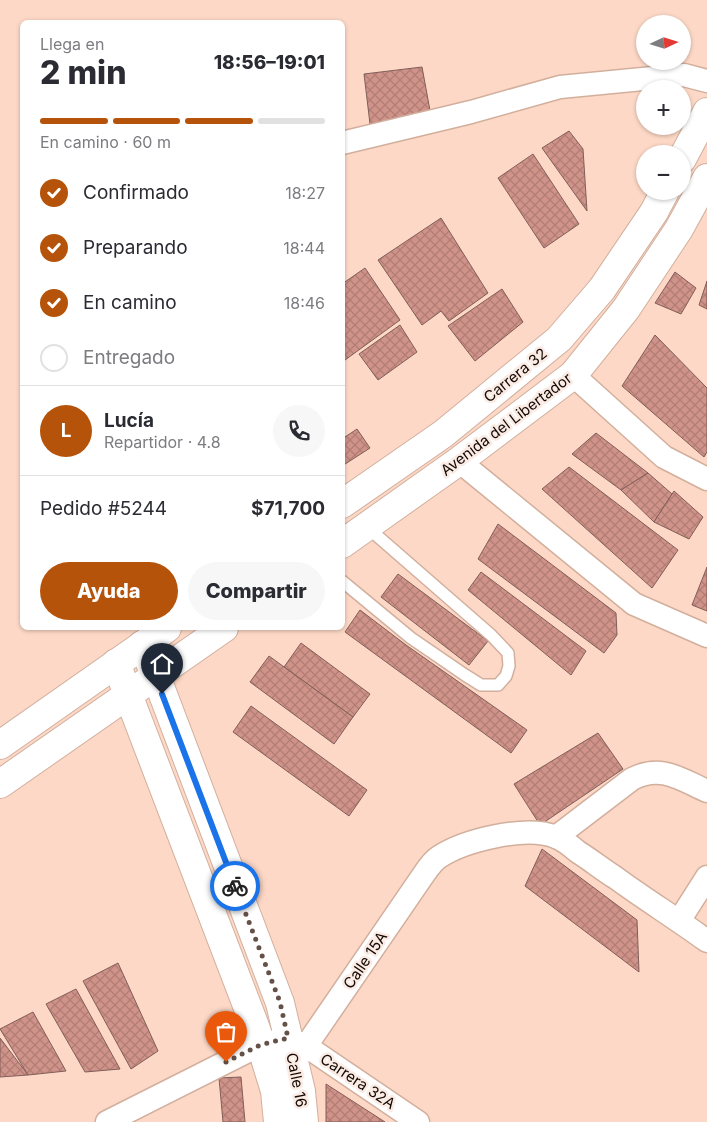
<!DOCTYPE html>
<html lang="es">
<meta charset="utf-8">
<style>
body{margin:0;font-family:Inter,sans-serif;background:#f7f7f7;color:#2b2b33;height:100vh;display:flex;flex-direction:column;font-size:19px;white-space:nowrap}
*{box-sizing:border-box;margin:0}
p{font-size:16px;color:#7c7c81}
.icon{flex:none;width:28px;height:28px;fill:none;stroke:currentColor;stroke-width:2;stroke-linecap:round;stroke-linejoin:round}
.map{position:relative;flex:1;overflow:hidden}
.details{position:absolute;left:20px;top:20px;width:325px;height:610px;display:flex;flex-direction:column;background:#fff;border-radius:8px;box-shadow:0 1px 4px #0004}
.details>*{flex:none}
.needle{width:32px;rotate:86deg}
.buttons{position:absolute;left:636px;top:15px;display:grid;gap:10px}
.buttons a{display:grid;place-items:center;width:55px;height:55px;border-radius:50%;background:#fff;box-shadow:0 1px 4px #0004;font-size:25px}
.pin{position:absolute;display:grid;place-items:center;width:42px;height:42px;color:#fff;margin:-51px -21px;border-radius:50% 50% 50% 0;rotate:-45deg;box-shadow:0 0 5px #0007}
.pin .icon{rotate:45deg}
.courier{position:absolute;display:grid;place-items:center;width:50px;height:50px;margin:-25px;border:4px solid #1a73e8;border-radius:50%;background:#fff;color:#222;box-shadow:0 1px 6px #0007}
.summary em{font-style:normal;font-weight:800}
.summary div{display:flex;flex-direction:column-reverse}
.summary{display:flex;align-items:center;justify-content:space-between;height:85px;padding:0 20px}
h1{font-size:32px;font-weight:800;line-height:38px}
.bar{display:grid;grid-template-columns:repeat(4,1fr);gap:8px 5px;align-content:center;height:60px;padding:0 20px}
.bar i{height:6px;border-radius:4px;background:#e1e1e2}
.bar .current{background:#b45309}
.bar p{grid-column:span 4}
.line{display:flex;align-items:center;gap:12px;padding:0 20px;border-top:1px solid #e1e1e2}
.line div{flex:1}
.round{display:grid;place-items:center;flex:none;width:52px;height:52px;border-radius:26px;background:#f7f7f7}
ol{padding:0 20px;list-style:none}
li{display:flex;align-items:center;gap:15px;height:55px}
li p{margin-inline-start:auto}
li .icon{padding:5px;border-radius:50%;background:#b45309;color:#fff;stroke-width:4}
li:last-child{color:#7c7c81}
li i{width:28px;height:28px;border:2px solid #e1e1e2;border-radius:50%}
.cta{display:flex;gap:10px;margin-top:auto;padding:10px 20px}
.cta a{flex:1;height:58px;border-radius:30px;background:#b45309;color:#fff;font-size:20px;font-weight:800;line-height:58px;text-align:center}
.cta a+a{background:#f7f7f7;color:#2b2b33}
.map>svg:first-child{display:block}
.building{fill:url(#building-cross-hatch);stroke:#825e59}
.lines{fill:none;stroke-linecap:round;stroke-linejoin:round}
.lane-casing{stroke:#d2af9d;stroke-width:14}
.street-casing{stroke:#d2af9d;stroke-width:25}
.secondary-casing{stroke:#d2af9d;stroke-width:30}
.lane{stroke:#fff;stroke-width:11}
.street{stroke:#fff;stroke-width:22}
.secondary{stroke:#fff;stroke-width:28}
.done{stroke:#665148;stroke-width:5;stroke-dasharray:0 9}
.route{stroke:#1a73e8;stroke-width:6}
.labels{text-anchor:middle;dominant-baseline:central;stroke-width:5;stroke-linejoin:round;paint-order:stroke}
.street-label{font-size:15px;fill:#140804;stroke:#faebe4}
</style>
<div class="map">
<svg width="707" height="1122" viewBox="0 0 707 1122">
<defs>
<pattern id="building-cross-hatch" width="8" height="8" patternUnits="userSpaceOnUse" patternTransform="scale(1.25)"><rect width="8" height="8" fill="#cf9389"/><path d="M0 0l8 8M0 8l8-8" fill="none" stroke="#b17d75"/></pattern>
</defs>
<rect width="100%" height="100%" fill="#fdd8c6"/>
<g class="building">
<polygon points="422,67 431,116 370,124 364,74"/>
<polygon points="569,131 583,149 587,211 542,148"/>
<polygon points="533,154 579,224 544,248 498,178"/>
<polygon points="441,218 488,293 449,321 441,311 422,325 378,260"/>
<polygon points="365,268 400,320 345,360 342,357 342,284"/>
<polygon points="675,272 696,288 681,314 655,303"/>
<polygon points="707,281 707,309 699,305"/>
<polygon points="502,289 523,322 475,361 448,326"/>
<polygon points="400,325 417,352 378,380 359,354"/>
<polygon points="655,335 707,388 707,452 704,457 622,386"/>
<polygon points="357,429 370,448 342,466 342,439"/>
<polygon points="596,433 648,473 621,490 572,454"/>
<polygon points="569,467 678,550 652,588 542,489"/>
<polygon points="648,473 672,494 654,522 621,490"/>
<polygon points="674,491 703,517 689,539 654,522"/>
<polygon points="498,524 616,613 617,635 604,653 478,559"/>
<polygon points="707,567 707,611 692,605"/>
<polygon points="481,572 586,651 571,675 468,590"/>
<polygon points="398,574 488,641 469,665 381,597"/>
<polygon points="360,610 406,645 527,730 511,753 345,632"/>
<polygon points="301,643 370,694 353,717 284,667"/>
<polygon points="269,656 353,717 334,744 250,682"/>
<polygon points="251,706 367,790 349,816 233,732"/>
<polygon points="598,733 623,769 540,825 514,784"/>
<polygon points="542,849 637,920 639,972 525,886"/>
<polygon points="118,963 158,1051 131,1069 83,981"/>
<polygon points="76,989 120,1069 85,1072 46,1004"/>
<polygon points="33,1012 66,1071 28,1075 0,1029"/>
<polygon points="0,1038 28,1075 0,1077"/>
<polygon points="241,1077 245,1122 223,1122 219,1078"/>
<polygon points="326,1084 385,1122 326,1122"/>
</g>
<g class="lines">
<g class="lane-casing">
<polyline id="lane" points="342,581 411,638 465,675 481,685 498,685 506,676 509,666 508,653 491,635 367,527"/>
</g>
<g class="street-casing">
<g id="street">
<polyline points="342,143 471,112 560,87 684,75 707,81"/>
<polyline points="573,375 664,457 707,479"/>
<polyline points="459,461 634,604 707,636"/>
<path d="M556 837 632 779C661 764 680 779 707 791"/>
<polyline points="679,921 707,877"/>
<path d="M306 1046 424 874C428 868 433 861 439 857 465 840 527 825 556 837 564 840 571 846 578 852 591 860 603 870 616 878 646 900 677 919 707 941"/>
<polyline points="107,1122 260,1045 288,1038 306,1046 418,1122"/>
</g>
</g>
<g class="secondary-casing">
<g id="secondary">
<polyline points="682,159 707,112"/>
<polyline points="342,504 443,434 559,339 602,289 654,212 665,191"/>
<polyline points="342,544 459,461 573,375 626,309 679,229 707,178"/>
<polyline points="142,645 156,676 280,1003 301,1091 304,1122"/>
<polyline points="116,663 256,1029 275,1091 278,1122"/>
<polyline points="0,745 167,628"/>
<polyline points="0,784 224,628"/>
</g>
</g>
<use href="#lane" class="lane"/>
<use href="#street" class="street"/>
<use href="#secondary" class="secondary"/>
</g>
<g class="lines">
<polyline class="done" points="226,1062 260,1045 288,1038 280,1002 235,886"/>
<polyline class="route" points="162,694 235,886"/>
</g>
<g class="labels">
<g class="street-label">
<text transform="translate(515 375) rotate(-39)">Carrera 32</text>
<text transform="translate(506 424) rotate(-37)">Avenida del Libertador</text>
<text transform="translate(365 960) rotate(-56)">Calle 15A</text>
<text transform="translate(297 1080) rotate(79)">Calle 16</text>
<text transform="translate(358 1081) rotate(34)">Carrera 32A</text>
</g>
</g>
</svg>
<div class="buttons">
<a><svg class="needle" viewBox="-14 -14 28 28"><path d="M0-13l5 13h-10z" fill="#e53935"/><path d="M0 13l5-13h-10z" fill="#7c7c81"/></svg></a>
<a>+</a>
<a>−</a>
</div>
<div class="pin" style="left:226px;top:1062px;background:#ea580c"><svg class="icon" aria-label="bag" viewBox="0 0 24 24"><path d="M5 8h14l-1 12H6zM9 8a3 3 0 0 1 6 0"/></svg></div>
<div class="pin" style="left:162px;top:694px;background:#1f2937"><svg class="icon" aria-label="home" viewBox="0 0 24 24"><path d="M3 11l9-7 9 7M6 9v11h12V9"/></svg></div>
<div class="courier" style="left:235px;top:886px"><svg class="icon" aria-label="bike" viewBox="0 0 24 24"><circle cx="6" cy="16" r="4"/><circle cx="18" cy="16" r="4"/><path d="M6 16l4-8h5l3 8M10 8l3 8H6M13 5h3"/></svg></div>
<section class="details">
<div class="summary"><div><h1>2 min</h1><p>Llega en</p></div><em>18:56–19:01</em></div>
<div class="bar"><i class="current"></i><i class="current"></i><i class="current"></i><i></i><p>En camino · 60 m</p></div>
<ol>
<li><svg class="icon" aria-label="check" viewBox="0 0 24 24"><path d="M5 12l5 5 9-10"/></svg>Confirmado<p>18:27</p></li>
<li><svg class="icon" aria-label="check" viewBox="0 0 24 24"><path d="M5 12l5 5 9-10"/></svg>Preparando<p>18:44</p></li>
<li><svg class="icon" aria-label="check" viewBox="0 0 24 24"><path d="M5 12l5 5 9-10"/></svg>En camino<p>18:46</p></li>
<li><i></i>Entregado</li>
</ol>
<div class="line" style="height:90px"><b class="round" style="background:#b45309;color:#fff">L</b><div><b>Lucía</b><p>Repartidor · 4.8</p></div><a class="round"><svg class="icon" aria-label="phone" viewBox="0 0 24 24"><path d="M5 4h4l2 5-3 2q2 4 5 5l2-3 5 2v4C11 20 4 13 5 4z"/></svg></a></div>
<div class="line" style="height:65px"><div>Pedido #5244</div><b>$71,700</b></div>
<div class="cta"><a>Ayuda</a><a>Compartir</a></div>
</section>
</div>
